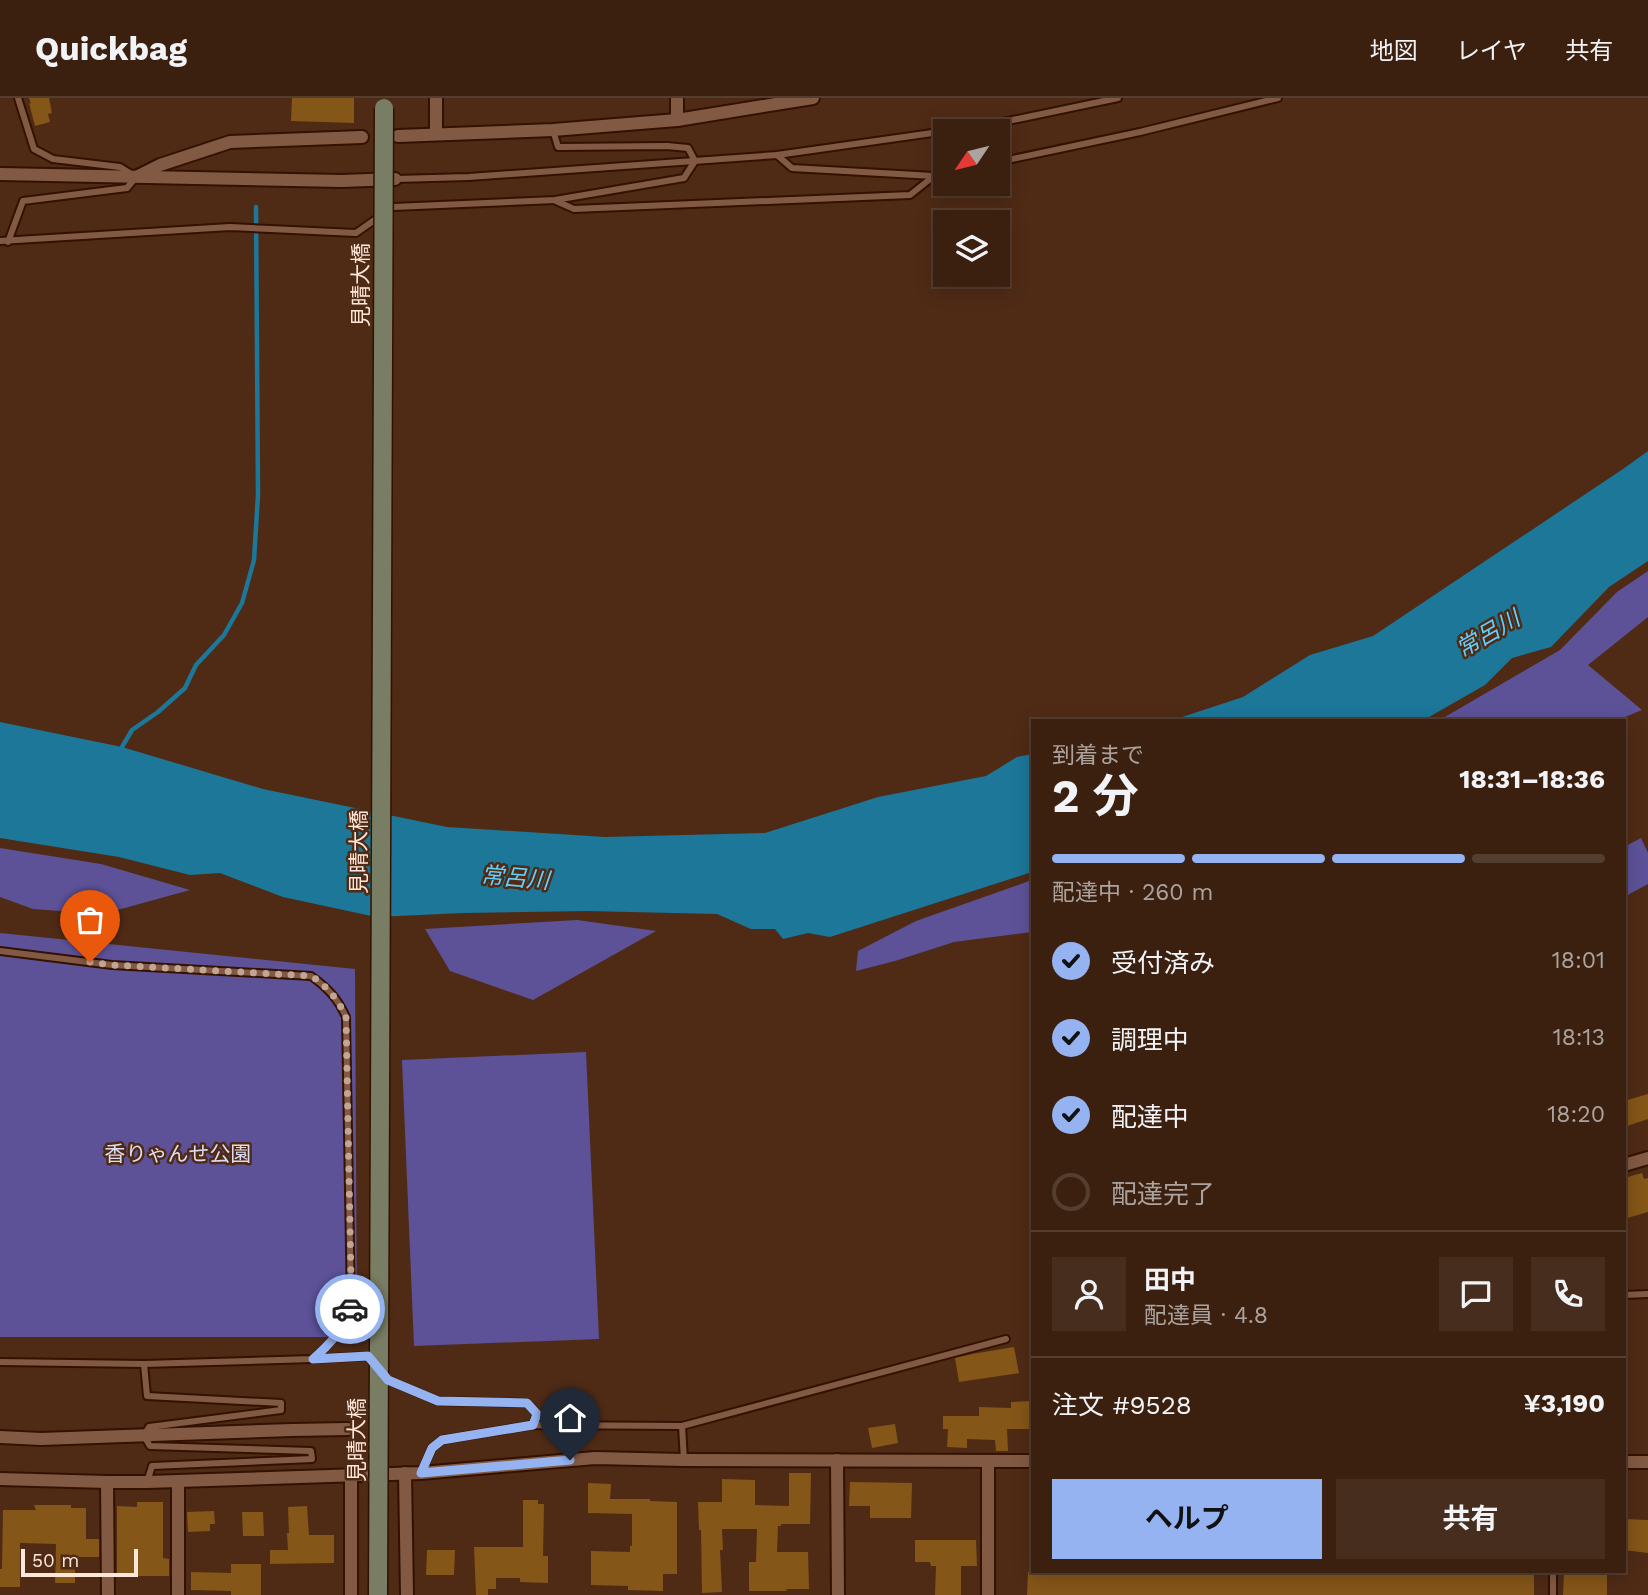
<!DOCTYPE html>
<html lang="ja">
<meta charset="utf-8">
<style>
body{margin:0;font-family:"Work Sans","Noto Sans JP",sans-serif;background:#462d1e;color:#f1f3f6;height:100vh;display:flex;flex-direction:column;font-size:26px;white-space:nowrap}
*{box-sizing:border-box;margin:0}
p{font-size:23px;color:#aca39f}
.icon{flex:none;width:38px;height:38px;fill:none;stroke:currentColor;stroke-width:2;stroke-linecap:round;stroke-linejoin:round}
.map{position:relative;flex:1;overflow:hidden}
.side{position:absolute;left:1031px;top:621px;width:595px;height:854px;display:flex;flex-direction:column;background:#3b2010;border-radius:0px;box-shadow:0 4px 18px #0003,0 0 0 2px #543e30}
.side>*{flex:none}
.needle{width:46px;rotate:235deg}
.fabs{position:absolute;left:933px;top:21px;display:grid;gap:14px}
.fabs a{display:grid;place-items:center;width:77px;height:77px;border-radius:0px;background:#3b2010;box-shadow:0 4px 18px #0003,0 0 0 2px #543e30;font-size:35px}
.scale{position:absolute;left:21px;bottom:18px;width:117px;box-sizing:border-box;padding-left:7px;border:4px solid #fee6d9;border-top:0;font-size:19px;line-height:24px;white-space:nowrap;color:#fee6d9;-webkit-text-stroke:5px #4f2b16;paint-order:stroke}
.pin{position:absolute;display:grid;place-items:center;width:60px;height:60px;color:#fff;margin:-72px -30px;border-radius:50% 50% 50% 0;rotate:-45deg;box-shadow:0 0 7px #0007}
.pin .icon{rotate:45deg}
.courier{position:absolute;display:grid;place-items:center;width:70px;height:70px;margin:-35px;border:5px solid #95b2f1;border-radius:50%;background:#fff;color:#222;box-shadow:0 2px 9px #0007}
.overview em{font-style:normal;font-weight:700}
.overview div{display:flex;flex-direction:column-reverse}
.overview{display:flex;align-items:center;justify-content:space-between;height:119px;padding:0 21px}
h1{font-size:46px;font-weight:700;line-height:52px}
.bar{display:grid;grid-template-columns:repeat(4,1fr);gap:10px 7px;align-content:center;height:84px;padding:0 21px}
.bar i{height:9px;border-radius:5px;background:#543e30}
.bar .selected{background:#95b2f1}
.bar p{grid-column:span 4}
.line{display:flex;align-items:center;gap:18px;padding:0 21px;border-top:2px solid #543e30}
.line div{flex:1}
.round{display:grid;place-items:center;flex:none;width:74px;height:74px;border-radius:0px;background:#462d1e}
ol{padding:0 21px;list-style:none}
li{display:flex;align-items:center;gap:21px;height:77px}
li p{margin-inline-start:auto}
li .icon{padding:7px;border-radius:50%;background:#95b2f1;color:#111;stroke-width:4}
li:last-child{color:#aca39f}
li i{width:38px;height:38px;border:4px solid #543e30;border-radius:50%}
.primary-button{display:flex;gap:14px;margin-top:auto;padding:14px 21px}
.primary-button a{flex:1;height:80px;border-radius:0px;background:#95b2f1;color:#111;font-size:28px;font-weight:700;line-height:80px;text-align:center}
.primary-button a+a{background:#462d1e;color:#f1f3f6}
header{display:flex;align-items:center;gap:42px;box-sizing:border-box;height:98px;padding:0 35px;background:#3b2010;border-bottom:2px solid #543e30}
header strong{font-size:33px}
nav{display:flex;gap:38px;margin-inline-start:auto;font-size:24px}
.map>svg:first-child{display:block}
.green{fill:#5d5298}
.water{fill:#1c7799}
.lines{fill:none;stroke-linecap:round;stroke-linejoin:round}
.stream{stroke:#1c7799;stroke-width:4.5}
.building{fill:#845618}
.service-casing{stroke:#310;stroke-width:10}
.minor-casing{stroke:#310;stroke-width:16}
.service{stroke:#825a44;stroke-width:6}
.minor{stroke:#825a44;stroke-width:12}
.secondary-bridge-casing{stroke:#310;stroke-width:21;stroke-linecap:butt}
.secondary-bridge{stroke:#787d63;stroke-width:18}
.done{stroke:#c1a595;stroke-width:7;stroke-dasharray:0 12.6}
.route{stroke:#95b2f1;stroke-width:9}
.labels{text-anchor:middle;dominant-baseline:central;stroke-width:5;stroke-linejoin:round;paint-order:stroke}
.street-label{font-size:21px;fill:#fee6d9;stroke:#4f2b16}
.park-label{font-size:21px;fill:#dcdbf1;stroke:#4f2b16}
.water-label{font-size:23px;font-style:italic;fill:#62d0ff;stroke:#4f2b16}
</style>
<header>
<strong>Quickbag</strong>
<nav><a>地図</a><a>レイヤ</a><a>共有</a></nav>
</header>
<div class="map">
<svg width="1648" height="1497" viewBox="0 0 1648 1497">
<rect width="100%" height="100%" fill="#4f2b16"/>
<g class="green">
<polygon points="1648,473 1648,519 1588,567 1642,612 1615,623 1438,623 1560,552 1617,494"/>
<polygon points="1641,740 1648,755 1648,786 1624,799 1624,749"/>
<polygon points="0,750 101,766 190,792 103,816 33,811 0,799"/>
<polygon points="1032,782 1032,834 954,844 895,863 856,873 858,853 916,823"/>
<polygon points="577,822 656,833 533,902 450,873 425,831"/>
<polygon points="0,835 355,871 357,1239 0,1239"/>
<polygon points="586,954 599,1241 414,1248 402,962"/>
</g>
<g class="water">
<polygon points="1648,353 1648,463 1609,489 1551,549 1512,560 1485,587 1422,623 1170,623 1243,599 1310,557 1373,538 1623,371"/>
<polygon points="0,624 122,649 263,691 447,729 605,739 765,735 878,699 986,678 1017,659 1032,656 1032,774 830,839 808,835 783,841 775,831 751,831 717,816 587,813 463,815 376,819 283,799 220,775 190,777 119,759 0,740"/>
</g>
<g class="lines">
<polyline class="stream" points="122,655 122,649 132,632 158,614 185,590 196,567 224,537 242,505 254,462 258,397 256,109"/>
</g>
<g class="building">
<polygon points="29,0 49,0 52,15 48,16 50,24 35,28 29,5 31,6"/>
<polygon points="292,0 354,0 354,25 291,23"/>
<polygon points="1648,996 1648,1021 1624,1029 1624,1003"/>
<polygon points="1642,1075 1644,1081 1648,1080 1648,1114 1624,1121 1624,1080"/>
<polygon points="1014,1249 1019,1275 959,1284 955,1260 972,1256"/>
<polygon points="1031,1303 1032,1331 1007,1331 1008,1353 996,1353 995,1342 967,1341 967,1350 947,1349 948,1331 943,1331 943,1318 979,1318 979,1309 1011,1310 1011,1304"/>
<polygon points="895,1326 898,1345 872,1350 868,1330"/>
<polygon points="789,1375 811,1375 810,1426 781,1426 781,1428 778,1428 777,1454 808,1454 809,1491 787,1491 786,1493 749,1493 749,1464 756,1464 757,1431 722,1431 723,1452 720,1452 722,1494 702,1495 701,1432 699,1432 698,1404 722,1404 722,1381 755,1382 755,1407 789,1408"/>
<polygon points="850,1384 912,1385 911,1420 870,1420 870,1408 849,1408"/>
<polygon points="588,1385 611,1386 610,1401 650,1401 650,1403 677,1404 677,1476 663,1476 663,1493 628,1492 628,1488 591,1487 591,1453 630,1454 630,1448 632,1448 632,1416 588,1415"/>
<polygon points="523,1402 538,1402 538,1406 544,1406 543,1458 548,1458 548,1485 520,1484 520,1480 496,1480 496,1491 488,1491 488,1497 476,1497 474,1449 523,1449"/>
<polygon points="137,1404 163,1404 163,1460 169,1461 169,1478 117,1478 117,1408 137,1409"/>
<polygon points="34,1407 71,1407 71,1410 86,1410 86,1441 99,1441 99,1459 75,1459 75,1485 55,1485 56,1446 20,1445 20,1489 0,1489 0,1471 2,1471 3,1412 36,1412"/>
<polygon points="307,1408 309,1437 334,1437 334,1465 270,1466 270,1452 288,1452 287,1435 289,1435 288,1409"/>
<polygon points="214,1413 215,1426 210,1426 210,1433 188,1434 187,1414"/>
<polygon points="242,1414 263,1414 264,1438 243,1438"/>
<polygon points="1624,1421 1648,1422 1648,1455 1624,1452"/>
<polygon points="915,1442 976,1442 977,1468 961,1468 961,1497 935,1497 936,1468 931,1468 930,1464 915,1464"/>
<polygon points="427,1452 455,1452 454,1477 426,1477"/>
<polygon points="231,1466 261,1466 261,1497 231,1497 231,1493 191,1492 191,1474 231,1475"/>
<polygon points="1028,1474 1534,1474 1534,1497 1027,1497"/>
<polygon points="1564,1474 1607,1474 1607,1497 1563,1497"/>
</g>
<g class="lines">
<g class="service-casing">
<g id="service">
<polyline points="777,57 792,70 934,78 945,75"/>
<polyline points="998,64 1140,34 1278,0"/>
<polyline points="395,81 469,79 777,57 989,27 1118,0"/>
<polyline points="556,103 574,111 910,97 934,78"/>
<polyline points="0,143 230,129 356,135 393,109 555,102 684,80 695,63 688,50 667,48 558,49 553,32"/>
<polyline points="8,144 23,103 127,90 136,79 120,69 53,61 34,51 18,0"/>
<path d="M0 853 112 867 311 878C328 890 338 901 346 919L351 1207C342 1234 334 1242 313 1261"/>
<polyline points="1624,1197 1648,1196"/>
<polyline points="0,1264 144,1266 313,1261 368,1258 375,1267"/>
<polyline points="144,1266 147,1298 281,1305 281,1312 149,1329 144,1338 150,1348 311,1353 312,1361 152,1368 147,1384"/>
<polyline points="382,1275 388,1282 438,1303 527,1305 537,1316 533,1327"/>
<polyline points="682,1328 684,1362"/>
<polyline points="421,1375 432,1350 442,1342 533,1327 682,1328 1006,1241"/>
<polyline points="1553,1474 1553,1497"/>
</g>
</g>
<g class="minor-casing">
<g id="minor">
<polyline points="677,0 677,22"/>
<polyline points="436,36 436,0"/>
<polyline points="398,38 553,32 677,22 813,0"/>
<polyline points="0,76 342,83 395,81"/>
<polyline points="138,78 160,67 230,44 362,39"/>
<polyline points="1624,1067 1648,1060"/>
<polyline points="0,1339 41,1341 292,1332 348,1331"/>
<polyline points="837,1362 838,1497"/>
<polyline points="1624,1364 1648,1364"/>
<polyline points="405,1375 407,1497"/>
<polyline points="351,1377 351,1497"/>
<polyline points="0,1381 107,1384 147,1384 421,1375 595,1360 684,1362 1032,1363"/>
<polyline points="178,1383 178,1497"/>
<polyline points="107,1384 108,1497"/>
<polyline points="988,1497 988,1363"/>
</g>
</g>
<use href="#service" class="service"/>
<use href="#minor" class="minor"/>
<g class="secondary-bridge-casing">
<polyline id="secondary-bridge" points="378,1497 384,10"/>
</g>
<use href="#secondary-bridge" class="secondary-bridge"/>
</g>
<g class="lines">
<path class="done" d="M90 864 112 867 312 878C328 890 338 901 346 919L351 1181 350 1211"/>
<path class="route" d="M350 1211C343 1232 330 1246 313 1261L368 1258 388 1282 438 1303 527 1305 537 1316 533 1327 442 1342 432 1350 421 1375 570 1362"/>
</g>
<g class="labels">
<g class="street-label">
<text transform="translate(360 187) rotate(-90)">見晴大橋</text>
<text transform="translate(358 754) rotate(-90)">見晴大橋</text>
<text transform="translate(356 1342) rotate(-90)">見晴大橋</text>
</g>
<g class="park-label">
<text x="178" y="1055">香りゃんせ公園</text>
</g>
<g class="water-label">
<text transform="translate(1488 536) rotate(-30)">常呂川</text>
<text transform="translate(515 780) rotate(5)">常呂川</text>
</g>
</g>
</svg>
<div class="fabs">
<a><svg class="needle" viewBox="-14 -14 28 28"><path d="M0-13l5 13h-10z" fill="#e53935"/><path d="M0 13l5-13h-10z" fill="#aca39f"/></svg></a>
<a><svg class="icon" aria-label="layers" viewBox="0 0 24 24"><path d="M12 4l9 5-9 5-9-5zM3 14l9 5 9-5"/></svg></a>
</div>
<div class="scale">50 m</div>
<div class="pin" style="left:90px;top:864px;background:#ea580c"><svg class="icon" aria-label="bag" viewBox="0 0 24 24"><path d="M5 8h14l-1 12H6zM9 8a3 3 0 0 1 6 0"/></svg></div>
<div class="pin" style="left:570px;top:1362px;background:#1f2937"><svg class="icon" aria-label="home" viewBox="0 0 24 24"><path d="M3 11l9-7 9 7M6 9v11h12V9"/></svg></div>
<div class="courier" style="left:350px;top:1211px"><svg class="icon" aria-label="car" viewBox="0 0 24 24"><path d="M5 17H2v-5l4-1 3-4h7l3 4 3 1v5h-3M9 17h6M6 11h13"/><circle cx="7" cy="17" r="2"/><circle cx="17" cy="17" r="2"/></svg></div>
<section class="side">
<div class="overview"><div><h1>2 分</h1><p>到着まで</p></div><em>18:31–18:36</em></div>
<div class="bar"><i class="selected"></i><i class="selected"></i><i class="selected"></i><i></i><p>配達中 · 260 m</p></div>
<ol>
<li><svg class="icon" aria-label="check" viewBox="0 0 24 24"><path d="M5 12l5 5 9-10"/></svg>受付済み<p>18:01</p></li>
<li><svg class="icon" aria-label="check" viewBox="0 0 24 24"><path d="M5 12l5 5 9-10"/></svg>調理中<p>18:13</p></li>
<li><svg class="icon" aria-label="check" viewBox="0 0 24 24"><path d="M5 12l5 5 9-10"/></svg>配達中<p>18:20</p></li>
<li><i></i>配達完了</li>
</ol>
<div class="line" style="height:126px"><a class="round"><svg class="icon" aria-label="person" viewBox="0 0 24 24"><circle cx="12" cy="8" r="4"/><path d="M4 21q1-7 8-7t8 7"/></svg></a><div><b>田中</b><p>配達員 · 4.8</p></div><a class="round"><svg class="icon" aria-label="chat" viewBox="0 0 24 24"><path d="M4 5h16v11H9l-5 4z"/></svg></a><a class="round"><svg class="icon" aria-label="phone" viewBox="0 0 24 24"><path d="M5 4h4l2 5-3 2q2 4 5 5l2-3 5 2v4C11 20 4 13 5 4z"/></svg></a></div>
<div class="line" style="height:91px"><div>注文 #9528</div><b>¥3,190</b></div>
<div class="primary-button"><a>ヘルプ</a><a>共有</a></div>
</section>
</div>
